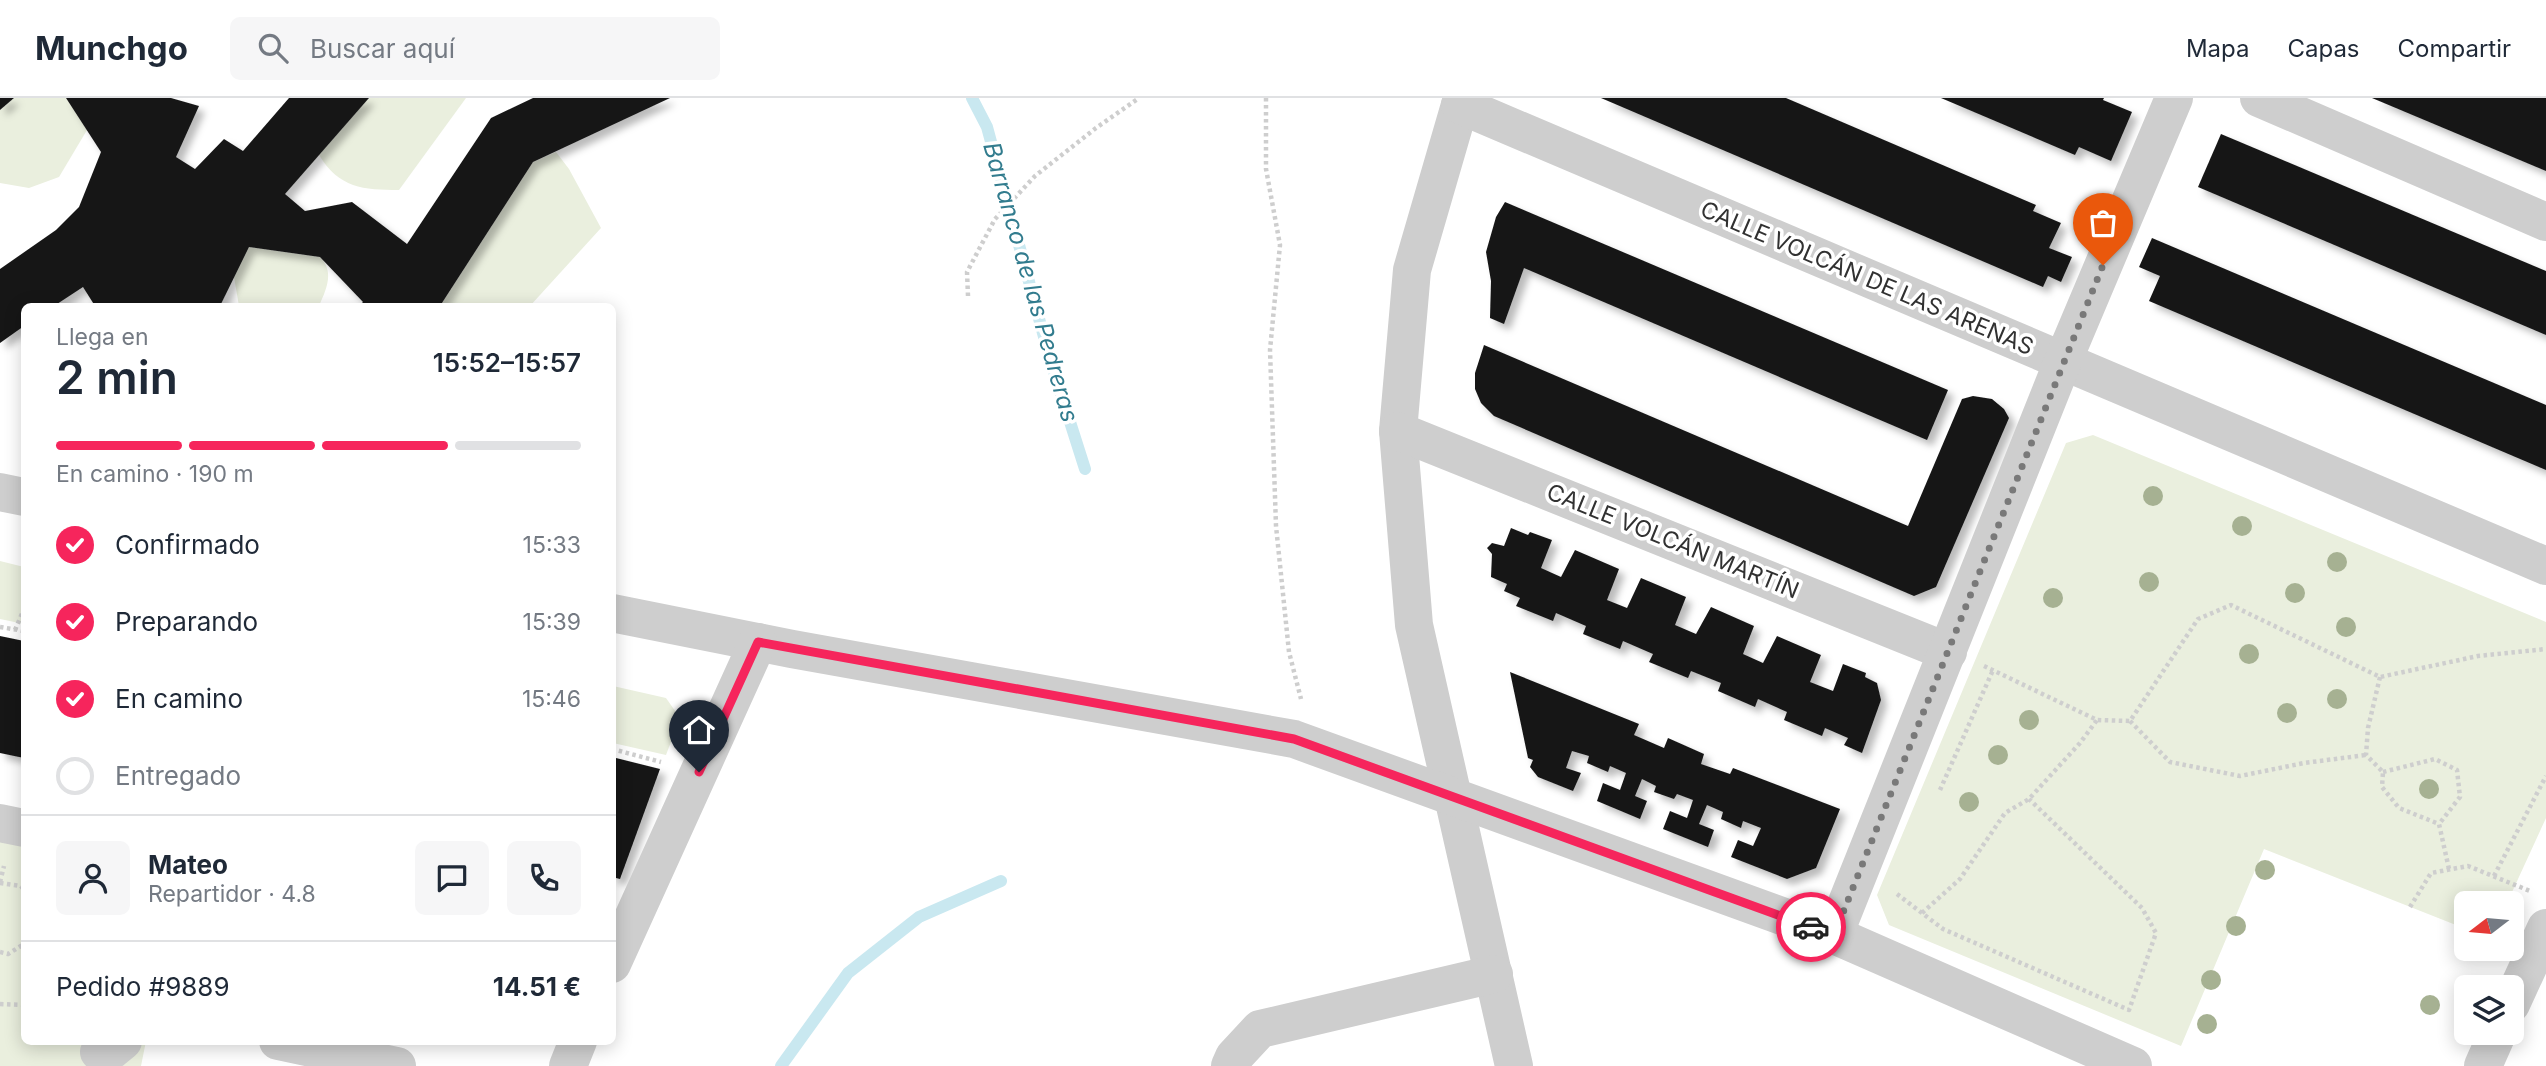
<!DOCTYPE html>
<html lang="es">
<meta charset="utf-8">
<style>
body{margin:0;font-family:Inter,sans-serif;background:#f6f6f7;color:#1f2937;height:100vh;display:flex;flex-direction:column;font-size:26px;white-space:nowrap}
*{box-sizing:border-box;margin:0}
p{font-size:23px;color:#747a83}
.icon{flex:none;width:38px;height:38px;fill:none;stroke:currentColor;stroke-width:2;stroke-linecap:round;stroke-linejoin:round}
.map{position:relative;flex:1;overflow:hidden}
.side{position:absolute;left:21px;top:205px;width:595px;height:742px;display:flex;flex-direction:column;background:#fff;border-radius:10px;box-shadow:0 4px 18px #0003}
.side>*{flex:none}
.needle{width:46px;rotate:254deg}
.tools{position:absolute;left:2454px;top:793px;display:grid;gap:14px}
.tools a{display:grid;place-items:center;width:70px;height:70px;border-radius:10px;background:#fff;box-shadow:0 4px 18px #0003;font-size:35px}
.pin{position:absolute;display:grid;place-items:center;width:60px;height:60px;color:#fff;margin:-72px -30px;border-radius:50% 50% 50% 0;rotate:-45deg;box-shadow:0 0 7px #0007}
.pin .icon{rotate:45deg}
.courier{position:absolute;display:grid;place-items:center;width:70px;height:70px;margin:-35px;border:5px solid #f6255c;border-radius:50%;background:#fff;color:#222;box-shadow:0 2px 9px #0007}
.headline em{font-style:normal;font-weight:600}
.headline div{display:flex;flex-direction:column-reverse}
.headline{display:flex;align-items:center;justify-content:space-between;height:119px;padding:0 35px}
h1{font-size:46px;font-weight:600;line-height:52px}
.bar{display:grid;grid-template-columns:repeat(4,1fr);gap:10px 7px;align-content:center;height:84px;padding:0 35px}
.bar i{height:9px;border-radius:5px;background:#e0e1e3}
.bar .selected{background:#f6255c}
.bar p{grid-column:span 4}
.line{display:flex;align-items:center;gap:18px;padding:0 35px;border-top:2px solid #e0e1e3}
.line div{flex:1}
.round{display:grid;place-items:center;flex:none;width:74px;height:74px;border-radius:10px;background:#f6f6f7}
ol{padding:0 35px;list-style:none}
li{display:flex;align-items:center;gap:21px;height:77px}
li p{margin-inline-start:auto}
li .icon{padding:7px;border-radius:50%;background:#f6255c;color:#fff;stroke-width:4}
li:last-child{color:#747a83}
li i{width:38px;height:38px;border:4px solid #e0e1e3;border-radius:50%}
header{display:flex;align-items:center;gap:42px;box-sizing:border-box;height:98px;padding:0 35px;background:#fff;border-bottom:2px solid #e0e1e3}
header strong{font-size:33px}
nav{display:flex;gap:38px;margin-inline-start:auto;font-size:24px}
.search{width:490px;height:63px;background:#f6f6f7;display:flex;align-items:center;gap:18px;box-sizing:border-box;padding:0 24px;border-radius:10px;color:#747a83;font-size:26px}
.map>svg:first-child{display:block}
.green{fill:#eaefde}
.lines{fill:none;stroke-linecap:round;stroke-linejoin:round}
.stream{stroke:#c9e8f0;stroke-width:12}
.building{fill:#181818;filter:url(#shadow)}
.path{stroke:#cecece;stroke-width:4.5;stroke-dasharray:3.5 3.5;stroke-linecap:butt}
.minor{stroke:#cecece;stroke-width:38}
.tree{fill:#a6b192}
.done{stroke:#797979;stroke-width:7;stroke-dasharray:0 12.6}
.route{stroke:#f6255c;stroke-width:9}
.labels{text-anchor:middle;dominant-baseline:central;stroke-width:7;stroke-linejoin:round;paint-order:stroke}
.street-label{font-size:23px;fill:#313131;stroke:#fff}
.water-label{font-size:24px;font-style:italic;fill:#327c8e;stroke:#fff}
</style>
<header>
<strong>Munchgo</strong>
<div class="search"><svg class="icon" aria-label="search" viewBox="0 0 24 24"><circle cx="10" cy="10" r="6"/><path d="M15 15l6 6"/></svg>Buscar aquí</div>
<nav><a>Mapa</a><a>Capas</a><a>Compartir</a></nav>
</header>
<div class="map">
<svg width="2546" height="968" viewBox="0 0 2546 968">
<defs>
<filter id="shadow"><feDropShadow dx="6" dy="6" stdDeviation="3.5" flood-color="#0004"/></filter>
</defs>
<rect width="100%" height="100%" fill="#fff"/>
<g class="green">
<polygon points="14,0 66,0 87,32 59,79 29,90 0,85 0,12"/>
<path d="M369 0H466L399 92C363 92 339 90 319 57Z"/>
<polygon points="556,54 569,71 601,130 530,208 440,208 533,64"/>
<path d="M249 149 320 159C335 174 326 192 319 208H239L234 179Z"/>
<polygon points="2093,337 2546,524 2546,720 2507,805 2466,805 2466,831 2264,751 2181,948 1889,827 1877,797 2066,345"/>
<polygon points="0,463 24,469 24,526 0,521"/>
<polygon points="613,588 666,600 680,620 666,657 613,645"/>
<polygon points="0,725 24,730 24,943 146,943 141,968 0,968"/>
</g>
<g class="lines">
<g class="stream">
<polyline points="972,0 987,29 1050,261 1085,371"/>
<polyline points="781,968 848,875 919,819 1001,783"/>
</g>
</g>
<g class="building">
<polygon points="0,0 14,0 0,12"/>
<polygon points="66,0 171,0 199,8 176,59 195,71 224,41 243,53 289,0 369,0 285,96 305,113 352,104 407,146 491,20 533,0 670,0 533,64 440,208 359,208 363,204 320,159 249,149 220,208 95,208 83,189 54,208 24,208 24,228 0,245 0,171 56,132 79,109 101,54"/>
<polygon points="1601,0 1786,0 2036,107 2033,113 2061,125 2049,150 2072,159 2061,184 2048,178 2043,189"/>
<polygon points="1941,0 2104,0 2103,2 2132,14 2111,63 2079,49 2075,57"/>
<polygon points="2372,0 2546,0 2546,73"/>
<polygon points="2221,36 2546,173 2546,237 2198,89"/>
<polygon points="1505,104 1948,292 1927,342 1524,170 1504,226 1490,220 1491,183 1486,154 1496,119"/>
<polygon points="2152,140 2546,307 2546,372 2149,203 2160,178 2139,169"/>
<polygon points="1484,247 1908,428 1962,301 1973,298 1992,301 2004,311 2009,320 1936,489 1914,498 1494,318 1481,305 1475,291 1475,275"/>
<polygon points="1511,430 1528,437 1530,434 1552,442 1541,470 1561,479 1575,452 1619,471 1607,502 1627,510 1641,480 1686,499 1675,527 1696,536 1711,509 1754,528 1743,556 1763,565 1777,538 1821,557 1810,584 1833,593 1843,566 1866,575 1865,579 1877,585 1881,602 1862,655 1844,647 1848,640 1825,630 1822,638 1784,622 1787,614 1758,601 1755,609 1718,593 1721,585 1691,573 1688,580 1649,564 1653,556 1623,543 1620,551 1583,536 1586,528 1556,515 1553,523 1516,508 1520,500 1504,493 1507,486 1491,479 1492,456 1487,450 1492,445 1504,448"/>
<polygon points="0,538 24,543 24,660 0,655"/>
<polygon points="1510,574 1639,626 1634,637 1664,650 1668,640 1704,656 1701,666 1730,676 1733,670 1840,711 1816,770 1787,781 1731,759 1738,742 1753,748 1761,730 1743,723 1741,730 1721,721 1723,714 1707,707 1699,726 1714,732 1708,749 1663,731 1670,713 1687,720 1693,702 1677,696 1674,701 1654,694 1656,688 1642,681 1635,698 1647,703 1640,721 1597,703 1603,685 1620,692 1626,675 1610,668 1608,674 1587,665 1589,658 1572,653 1566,670 1581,675 1573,693 1538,679 1530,669 1533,662 1528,660"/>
<polygon points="612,659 660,671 620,781 612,779"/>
</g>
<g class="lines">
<g class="path">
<polyline points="1266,0 1266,71 1280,147 1270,252 1276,428 1289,554 1301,601"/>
<polyline points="968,198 967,174 995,121 1035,78 1096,30 1139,0"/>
<polyline points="0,529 24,533"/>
<polyline points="15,532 24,511"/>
<polyline points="1984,568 2097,622 2130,623 2198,521 2231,507 2380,579 2478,558 2546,551"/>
<polyline points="2380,579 2368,630 2366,657 2383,674 2382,689 2399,710 2439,726"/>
<polyline points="2130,623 2170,664 2240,678 2304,665 2366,657"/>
<polyline points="612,651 661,664"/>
<polyline points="2383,674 2435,661 2457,672 2460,699 2439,726 2449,771"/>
<polyline points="1940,692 1993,572"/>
<polyline points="2494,778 2546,678"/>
<polyline points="0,784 4,768"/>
<polyline points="0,785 21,788 24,792"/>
<polyline points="1897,796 1943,831 2129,912 2156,835 2142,810 2029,701"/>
<polyline points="2410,809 2431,775 2468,768 2530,793"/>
<polyline points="1922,815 1960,781 2005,715 2029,701 2080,645 2097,622"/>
<polyline points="0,854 8,856 24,846"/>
<polyline points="0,906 24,907"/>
</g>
<g class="minor">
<polyline points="1462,0 1412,172 1398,333 1414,527 1514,968"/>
<polyline points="2259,0 2546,124"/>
<polyline points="1460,7 2546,468"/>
<polyline points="1398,333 1948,554"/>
<polyline points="0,394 24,399"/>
<polyline points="612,515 792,551 1294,641 1834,837 2133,968"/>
<polyline points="0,725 24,730"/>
<polyline points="1834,837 2063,263 2174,0"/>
<polyline points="612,866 758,544"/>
<polyline points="2511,906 2546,830"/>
<polyline points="278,943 397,968"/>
<polyline points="99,954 112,952 123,943"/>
<polyline points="568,968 578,943"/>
<polyline points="1230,968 1234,959 1260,931 1494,876"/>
<polyline points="2483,968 2498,934"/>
</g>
</g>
<g class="tree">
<circle cx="2153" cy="398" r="10"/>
<circle cx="2242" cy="428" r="10"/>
<circle cx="2337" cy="464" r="10"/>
<circle cx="2149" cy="484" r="10"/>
<circle cx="2295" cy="495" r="10"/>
<circle cx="2053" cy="500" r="10"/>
<circle cx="2346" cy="529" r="10"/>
<circle cx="2249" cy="556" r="10"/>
<circle cx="2337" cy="601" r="10"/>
<circle cx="2287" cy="615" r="10"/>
<circle cx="2029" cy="622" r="10"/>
<circle cx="1998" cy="657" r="10"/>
<circle cx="2429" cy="691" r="10"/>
<circle cx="1969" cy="704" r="10"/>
<circle cx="2265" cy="772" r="10"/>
<circle cx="2236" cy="828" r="10"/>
<circle cx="2211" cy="882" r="10"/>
<circle cx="2430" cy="907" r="10"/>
<circle cx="2207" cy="926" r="10"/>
</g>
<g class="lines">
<polyline class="done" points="1811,829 1834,837 2103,167"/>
<polyline class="route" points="699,674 758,544 1294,641 1811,829"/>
</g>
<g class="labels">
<g class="street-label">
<text transform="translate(1867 180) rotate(23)">CALLE VOLCÁN DE LAS ARENAS</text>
<text transform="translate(1673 443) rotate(22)">CALLE VOLCÁN MARTÍN</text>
</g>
<g class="water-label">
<text transform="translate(1031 184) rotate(74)">Barranco de las Pedreras</text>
</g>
</g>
</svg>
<div class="tools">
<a><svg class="needle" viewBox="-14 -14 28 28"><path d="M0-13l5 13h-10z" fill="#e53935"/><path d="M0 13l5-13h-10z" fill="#747a83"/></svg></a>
<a><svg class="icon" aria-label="layers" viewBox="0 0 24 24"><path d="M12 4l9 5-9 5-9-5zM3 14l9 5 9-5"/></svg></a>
</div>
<div class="pin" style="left:2103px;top:167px;background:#ea580c"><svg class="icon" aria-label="bag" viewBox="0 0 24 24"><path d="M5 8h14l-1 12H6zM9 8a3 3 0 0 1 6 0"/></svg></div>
<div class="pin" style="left:699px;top:674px;background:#1f2937"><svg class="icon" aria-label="home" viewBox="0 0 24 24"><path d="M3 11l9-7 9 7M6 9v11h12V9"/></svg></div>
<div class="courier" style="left:1811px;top:829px"><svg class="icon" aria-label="car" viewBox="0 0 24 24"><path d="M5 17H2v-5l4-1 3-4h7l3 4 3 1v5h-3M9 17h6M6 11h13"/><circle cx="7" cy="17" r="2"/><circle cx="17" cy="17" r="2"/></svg></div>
<section class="side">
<div class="headline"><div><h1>2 min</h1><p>Llega en</p></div><em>15:52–15:57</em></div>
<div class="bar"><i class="selected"></i><i class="selected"></i><i class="selected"></i><i></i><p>En camino · 190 m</p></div>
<ol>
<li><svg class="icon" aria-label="check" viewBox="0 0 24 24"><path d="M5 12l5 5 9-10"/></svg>Confirmado<p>15:33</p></li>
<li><svg class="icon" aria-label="check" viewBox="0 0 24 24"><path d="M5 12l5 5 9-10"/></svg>Preparando<p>15:39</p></li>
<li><svg class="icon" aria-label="check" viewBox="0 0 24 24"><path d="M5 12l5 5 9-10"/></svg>En camino<p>15:46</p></li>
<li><i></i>Entregado</li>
</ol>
<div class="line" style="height:126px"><a class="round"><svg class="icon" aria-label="person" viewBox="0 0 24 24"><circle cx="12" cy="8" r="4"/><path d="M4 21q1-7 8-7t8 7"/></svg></a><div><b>Mateo</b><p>Repartidor · 4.8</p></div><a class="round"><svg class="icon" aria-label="chat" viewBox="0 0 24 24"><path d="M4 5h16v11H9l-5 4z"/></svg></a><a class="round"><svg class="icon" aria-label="phone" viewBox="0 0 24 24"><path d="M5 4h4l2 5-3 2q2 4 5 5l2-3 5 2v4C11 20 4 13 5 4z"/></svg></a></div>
<div class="line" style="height:91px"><div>Pedido #9889</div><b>14.51 €</b></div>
</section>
</div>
